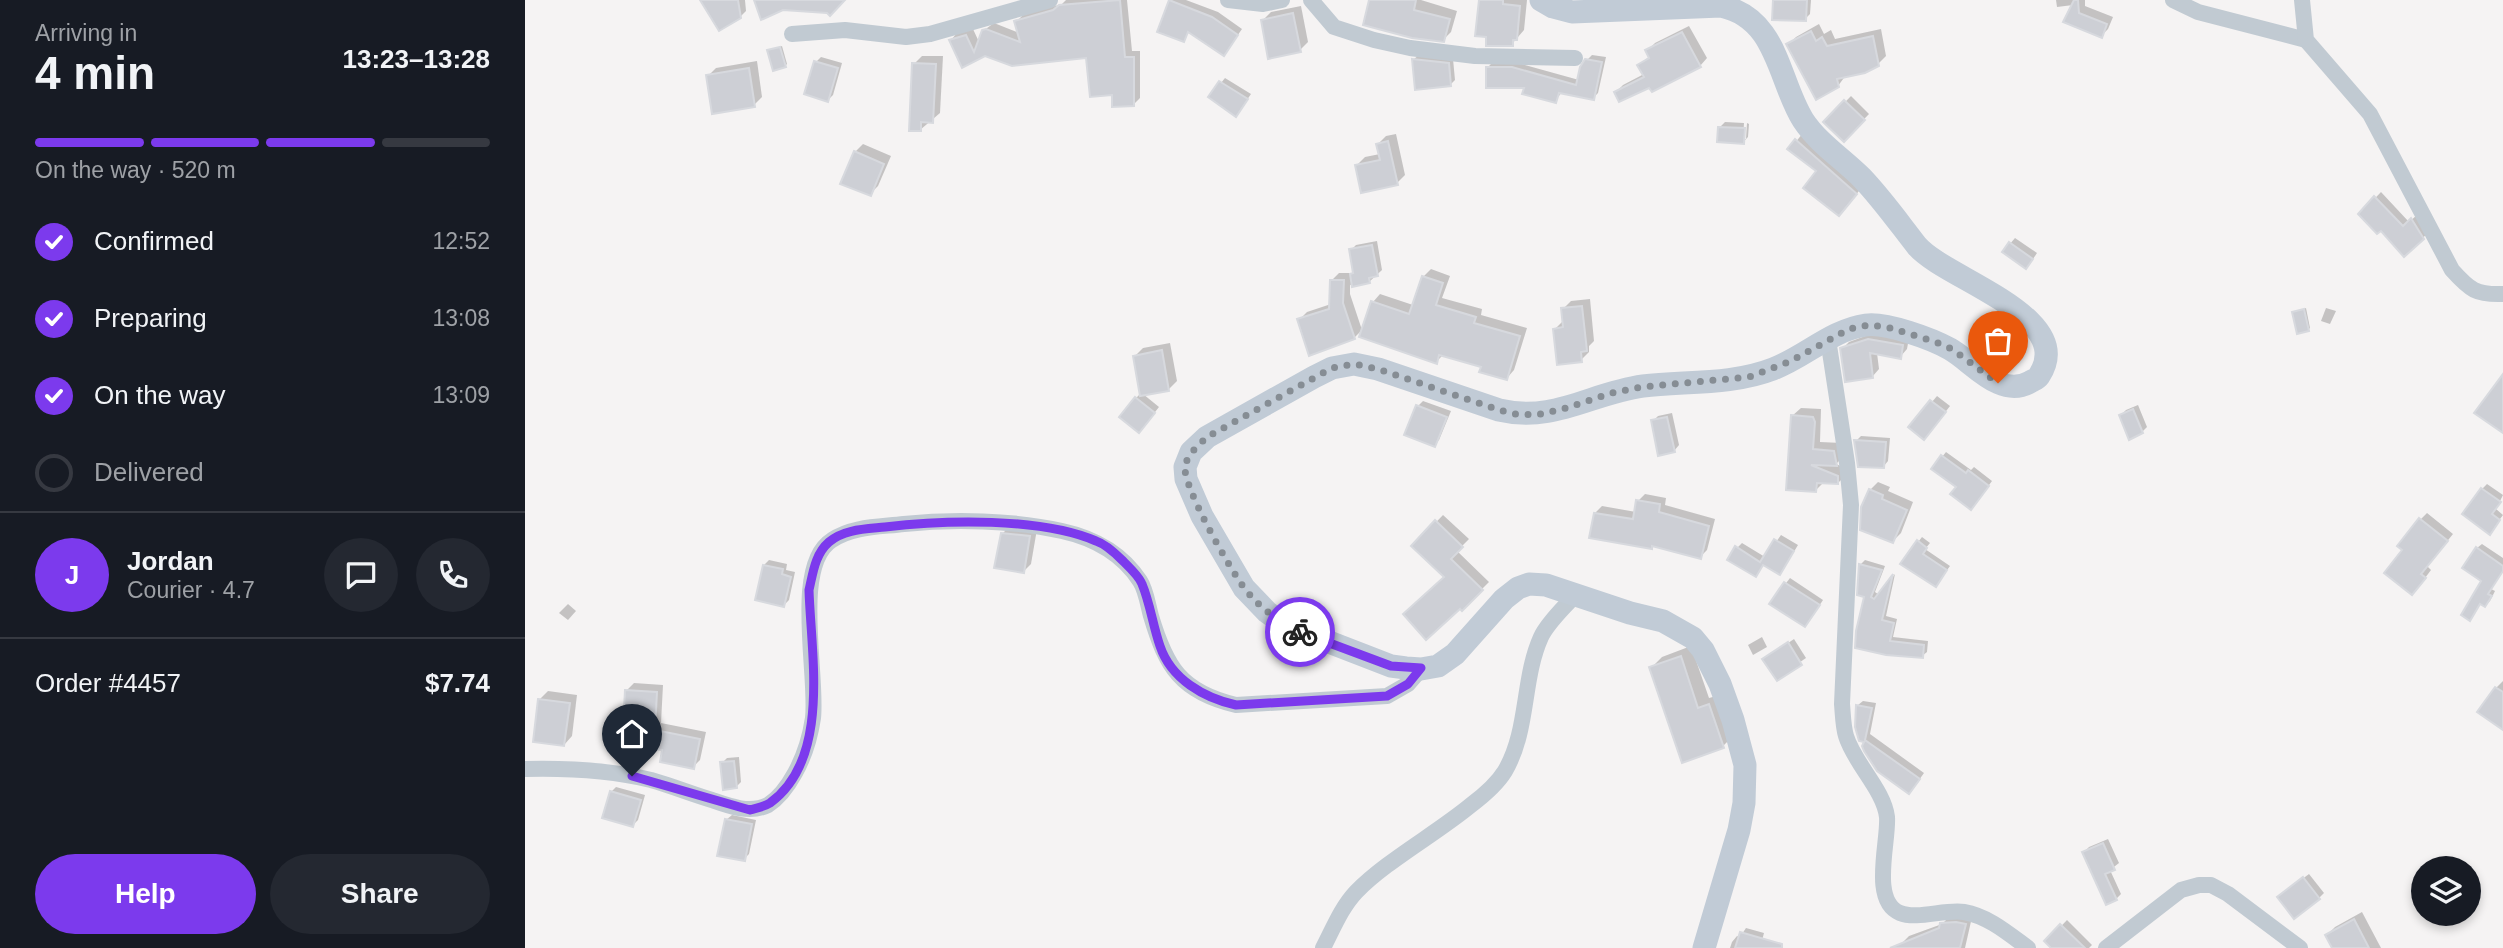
<!DOCTYPE html>
<meta charset="utf-8">
<style>
body{margin:0;font-family:Arial,sans-serif;background:#242831;color:#f1f3f6;height:100vh;display:flex;flex-direction:column;font-size:26px;white-space:nowrap}
*{box-sizing:border-box;margin:0}
p{font-size:23px;color:#9ea1a6}
.icon{flex:none;width:38px;height:38px;fill:none;stroke:currentColor;stroke-width:2;stroke-linecap:round;stroke-linejoin:round}
.map{position:relative;flex:1;overflow:hidden}
.panel{display:flex;flex-direction:column;background:#171b24;width:525px}
.panel>*{flex:none}
.buttons{position:absolute;left:1886px;top:856px;display:grid;gap:14px}
.buttons a{display:grid;place-items:center;width:70px;height:70px;border-radius:50%;background:#171b24;box-shadow:0 4px 10px #0003;font-size:35px}
.pin{position:absolute;display:grid;place-items:center;width:60px;height:60px;color:#fff;margin:-72px -30px;border-radius:50% 50% 50% 0;rotate:-45deg;box-shadow:0 0 7px #0007}
.pin .icon{rotate:45deg}
.courier{position:absolute;display:grid;place-items:center;width:70px;height:70px;margin:-35px;border:5px solid #7c3aed;border-radius:50%;background:#fff;color:#222;box-shadow:0 2px 9px #0007}
.summary em{font-style:normal;font-weight:600}
.summary div{display:flex;flex-direction:column-reverse}
.summary{display:flex;align-items:center;justify-content:space-between;height:119px;padding:0 35px}
h1{font-size:46px;font-weight:600;line-height:52px}
.bar{display:grid;grid-template-columns:repeat(4,1fr);gap:10px 7px;align-content:center;height:84px;padding:0 35px}
.bar i{height:9px;border-radius:5px;background:#363941}
.bar .on{background:#7c3aed}
.bar p{grid-column:span 4}
.line{display:flex;align-items:center;gap:18px;padding:0 35px;border-top:2px solid #363941}
.line div{flex:1}
.round{display:grid;place-items:center;flex:none;width:74px;height:74px;border-radius:37px;background:#242831}
ol{padding:0 35px;list-style:none}
li{display:flex;align-items:center;gap:21px;height:77px}
li p{margin-inline-start:auto}
li .icon{padding:7px;border-radius:50%;background:#7c3aed;color:#fff;stroke-width:4}
li:last-child{color:#9ea1a6}
li i{width:38px;height:38px;border:4px solid #363941;border-radius:50%}
.action{display:flex;gap:14px;margin-top:auto;padding:14px 35px}
.action a{flex:1;height:80px;border-radius:42px;background:#7c3aed;color:#fff;font-size:28px;font-weight:600;line-height:80px;text-align:center}
.action a+a{background:#242831;color:#f1f3f6}
main{display:flex;flex:1;min-height:0}
.map>svg:first-child{display:block}
.shadow{fill:#0003}
.building{fill:#cdcfd5;stroke:#d7d9de;stroke-width:2}
.lines{fill:none;stroke-linecap:round;stroke-linejoin:round}
.street{stroke:#c1cad2;stroke-width:16}
.secondary{stroke:#c1cbd6;stroke-width:23}
.done{stroke:#868d94;stroke-width:7;stroke-dasharray:0 12.6}
.route{stroke:#7c3aed;stroke-width:9}
</style>
<main>
<section class="panel">
<div class="summary"><div><h1>4 min</h1><p>Arriving in</p></div><em>13:23–13:28</em></div>
<div class="bar"><i class="on"></i><i class="on"></i><i class="on"></i><i></i><p>On the way · 520 m</p></div>
<ol>
<li><svg class="icon" aria-label="check" viewBox="0 0 24 24"><path d="M5 12l5 5 9-10"/></svg>Confirmed<p>12:52</p></li>
<li><svg class="icon" aria-label="check" viewBox="0 0 24 24"><path d="M5 12l5 5 9-10"/></svg>Preparing<p>13:08</p></li>
<li><svg class="icon" aria-label="check" viewBox="0 0 24 24"><path d="M5 12l5 5 9-10"/></svg>On the way<p>13:09</p></li>
<li><i></i>Delivered</li>
</ol>
<div class="line" style="height:126px"><b class="round" style="background:#7c3aed;color:#fff">J</b><div><b>Jordan</b><p>Courier · 4.7</p></div><a class="round"><svg class="icon" aria-label="chat" viewBox="0 0 24 24"><path d="M4 5h16v11H9l-5 4z"/></svg></a><a class="round"><svg class="icon" aria-label="phone" viewBox="0 0 24 24"><path d="M5 4h4l2 5-3 2q2 4 5 5l2-3 5 2v4C11 20 4 13 5 4z"/></svg></a></div>
<div class="line" style="height:91px"><div>Order #4457</div><b>$7.74</b></div>
<div class="action"><a>Help</a><a>Share</a></div>
</section>
<div class="map">
<svg width="1978" height="948" viewBox="0 0 1978 948">
<rect width="100%" height="100%" fill="#f5f3f3"/>
<g class="shadow">
<polygon points="177,0 220,0 221,11 215,17"/>
<polygon points="541,0 602,0 607,51 615,51 615,98 608,105 588,93 563,56 460,54 437,65 426,40 432,33 448,29 454,42 458,31 469,23 494,33 491,22 498,15 537,4"/>
<polygon points="647,0 661,0 693,12 717,29 703,49 665,31 658,40"/>
<polygon points="846,0 896,0 932,11 926,32 918,40"/>
<polygon points="956,0 1002,0 999,30 987,44 963,36"/>
<polygon points="1250,0 1286,0 1285,14 1280,19"/>
<polygon points="1531,0 1560,0 1560,6 1588,17 1583,29 1576,36 1541,21 1548,5 1532,7"/>
<polygon points="776,6 783,42 775,50 738,20 746,12"/>
<polygon points="1294,24 1299,34 1306,30 1310,39 1356,29 1361,56 1353,64 1321,75 1313,86 1263,45 1271,37"/>
<polygon points="1164,26 1182,58 1175,66 1091,92 1098,85 1119,74 1114,65 1125,56 1122,51 1130,43"/>
<polygon points="257,46 262,64 260,66 244,51"/>
<polygon points="894,55 928,59 930,80 925,85 889,59"/>
<polygon points="1067,55 1081,57 1073,93 1068,98 1037,92 1030,101 963,67 968,62 993,63 1054,80 1062,60"/>
<polygon points="397,56 418,56 415,113 395,130 389,64"/>
<polygon points="296,57 317,63 308,95 303,100 291,62"/>
<polygon points="232,61 237,97 229,105 183,76 191,68"/>
<polygon points="700,78 726,94 715,110 696,83"/>
<polygon points="1326,96 1344,114 1319,140 1301,122"/>
<polygon points="1200,122 1219,123 1218,139 1221,139 1222,123 1224,124 1223,137 1218,142 1195,127"/>
<polygon points="1278,133 1338,186 1321,207 1293,171 1265,149"/>
<polygon points="871,134 880,175 872,183 832,165 840,157 855,154 853,144 861,136"/>
<polygon points="338,144 366,156 353,186 345,194 330,152"/>
<polygon points="1856,192 1884,222 1892,215 1903,233 1879,255 1856,228 1835,214"/>
<polygon points="1490,238 1512,253 1506,262 1479,251"/>
<polygon points="852,241 857,270 844,282 825,285 825,294 837,330 829,338 774,320 782,312 806,304 807,280 814,273 828,273 826,250 831,245"/>
<polygon points="906,269 925,276 917,298 957,309 956,315 1002,328 989,370 982,378 958,365 919,354 911,362 848,302 855,294 888,305 898,277"/>
<polygon points="1065,299 1069,341 1064,346 1064,352 1056,360 1030,329 1038,321 1038,309 1046,301"/>
<polygon points="1781,308 1785,328 1783,330 1769,313"/>
<polygon points="1801,308 1811,311 1805,324 1796,321"/>
<polygon points="1351,332 1384,338 1382,349 1375,357 1352,353 1354,369 1347,377 1317,349 1324,342"/>
<polygon points="645,343 652,381 644,389 618,394 634,407 619,426 611,398 616,393 610,356 618,348"/>
<polygon points="1412,396 1425,406 1404,433 1386,427"/>
<polygon points="898,401 926,411 914,440 909,445 893,406"/>
<polygon points="1613,405 1622,427 1617,432 1596,415 1601,410"/>
<polygon points="1276,408 1296,409 1295,442 1317,443 1319,456 1311,464 1320,468 1321,475 1313,483 1299,482 1291,490 1267,416"/>
<polygon points="1147,413 1154,445 1149,451 1128,421 1133,416"/>
<polygon points="1336,436 1365,438 1363,461 1358,467 1331,441"/>
<polygon points="1421,452 1446,470 1449,467 1467,481 1450,504 1433,487 1417,457"/>
<polygon points="1353,482 1365,487 1363,491 1388,502 1376,533 1368,541 1345,490"/>
<polygon points="1962,484 1978,495 1971,509 1978,515 1969,527 1957,489"/>
<polygon points="1120,494 1141,498 1140,505 1190,519 1182,550 1175,557 1129,545 1126,548 1070,513 1077,506 1111,512 1113,501"/>
<polygon points="1902,513 1928,534 1902,566 1906,570 1894,586 1880,550 1895,520"/>
<polygon points="918,515 944,539 932,551 964,582 937,609 921,577 888,546"/>
<polygon points="485,526 512,529 506,564 498,572 477,534"/>
<polygon points="1256,535 1273,545 1259,568 1254,573 1239,564 1230,575 1212,548 1217,543 1240,557"/>
<polygon points="1397,537 1405,543 1400,549 1425,566 1414,581 1377,563"/>
<polygon points="1957,544 1978,558 1978,571 1966,589 1970,591 1965,601 1960,605 1956,603 1949,614 1958,581 1952,548"/>
<polygon points="244,560 262,564 261,570 270,572 264,600 259,605 239,565"/>
<polygon points="1340,560 1360,566 1350,592 1354,595 1370,574 1361,616 1372,619 1368,637 1403,641 1402,652 1397,656 1333,631 1341,596 1336,564"/>
<polygon points="1265,578 1298,600 1285,620 1246,603"/>
<polygon points="43,604 51,611 43,620 34,613"/>
<polygon points="1237,637 1242,647 1228,655 1223,645"/>
<polygon points="1269,639 1281,658 1252,678 1240,659"/>
<polygon points="1166,646 1184,698 1195,695 1209,735 1198,746 1126,668 1137,657"/>
<polygon points="1978,681 1978,728 1971,688"/>
<polygon points="109,683 138,685 136,723 181,732 175,760 168,767 139,748 102,690"/>
<polygon points="23,691 52,695 47,736 39,745 15,699"/>
<polygon points="1338,701 1351,703 1345,734 1399,773 1389,787 1339,746 1342,741 1336,740 1333,705"/>
<polygon points="214,757 216,782 211,787 197,763 202,758"/>
<polygon points="91,787 120,795 113,820 108,825 86,792"/>
<polygon points="207,815 231,820 224,854 219,859 201,820"/>
<polygon points="1583,839 1594,863 1585,870 1596,894 1591,899 1559,852 1564,847"/>
<polygon points="1784,874 1799,893 1794,898 1760,892"/>
<polygon points="1837,912 1856,948 1809,948 1802,935 1810,927"/>
<polygon points="1424,917 1447,917 1440,948 1379,948 1377,943 1384,936 1417,924"/>
<polygon points="1542,920 1567,945 1564,948 1529,948 1522,941"/>
<polygon points="1221,928 1239,933 1235,948 1205,948 1207,942 1212,936 1215,937"/>
</g>
<g class="building">
<polygon points="175,0 213,0 216,18 194,31"/>
<polygon points="229,0 320,0 305,16 302,13 258,10 236,20"/>
<polygon points="595,0 600,57 609,57 609,106 587,107 587,95 565,97 561,58 487,66 460,56 437,68 424,40 441,35 449,52 457,30 461,29 495,42 489,21 528,10 534,5"/>
<polygon points="644,0 687,17 713,35 699,56 663,32 659,42 632,32"/>
<polygon points="844,0 891,0 889,10 925,19 919,42 887,38 838,25"/>
<polygon points="954,0 978,0 978,4 995,6 992,40 988,40 988,46 961,46 961,37 950,36"/>
<polygon points="1248,0 1282,0 1281,21 1247,20"/>
<polygon points="1549,0 1553,0 1554,13 1582,24 1577,38 1538,22"/>
<polygon points="768,13 776,52 743,59 736,20"/>
<polygon points="1286,31 1291,41 1297,37 1302,46 1348,36 1354,66 1340,73 1312,79 1314,87 1291,100 1261,44"/>
<polygon points="1157,32 1176,67 1127,92 1124,88 1094,102 1089,92 1119,77 1112,65 1124,58 1120,50"/>
<polygon points="255,47 261,67 248,71 242,50"/>
<polygon points="887,59 924,63 926,86 890,90"/>
<polygon points="1060,59 1077,62 1069,100 1034,93 1031,103 997,94 999,88 961,88 961,67 987,67 1051,85 1055,67"/>
<polygon points="289,61 313,68 303,102 279,94"/>
<polygon points="387,63 411,64 408,123 396,122 396,131 384,131"/>
<polygon points="224,68 230,107 187,114 181,75"/>
<polygon points="694,81 723,99 711,117 683,97"/>
<polygon points="1319,100 1340,120 1319,142 1298,122"/>
<polygon points="1193,127 1220,128 1219,144 1192,142"/>
<polygon points="1270,139 1332,194 1314,216 1278,188 1291,171 1262,149"/>
<polygon points="863,141 873,185 836,193 830,165 855,160 851,144"/>
<polygon points="329,151 359,164 346,196 315,184"/>
<polygon points="1849,196 1878,226 1886,218 1899,239 1879,257 1856,231 1852,234 1833,214"/>
<polygon points="1484,242 1508,259 1501,269 1477,252"/>
<polygon points="847,245 853,276 844,278 845,283 827,287 825,274 828,273 824,249"/>
<polygon points="897,276 918,283 911,305 951,317 949,323 995,336 982,380 954,372 956,367 914,355 912,364 834,337 846,301 884,314"/>
<polygon points="805,280 819,280 818,303 830,339 784,356 772,319 804,309"/>
<polygon points="1057,306 1062,351 1056,352 1057,362 1032,365 1028,329 1038,327 1036,308"/>
<polygon points="1779,309 1784,331 1772,334 1767,312"/>
<polygon points="1343,339 1378,345 1376,359 1345,353 1348,378 1320,382 1315,348"/>
<polygon points="637,350 644,391 615,396 608,356"/>
<polygon points="1978,374 1978,433 1949,413"/>
<polygon points="610,397 630,413 614,433 594,417"/>
<polygon points="1405,400 1421,412 1399,440 1383,427"/>
<polygon points="891,405 922,417 910,447 879,435"/>
<polygon points="1608,409 1618,433 1604,440 1594,415"/>
<polygon points="1266,415 1288,417 1290,422 1288,449 1309,451 1312,466 1286,465 1313,476 1313,484 1292,483 1291,492 1261,490"/>
<polygon points="1142,417 1150,452 1133,456 1126,420"/>
<polygon points="1329,440 1361,442 1359,468 1333,467"/>
<polygon points="1416,455 1441,473 1443,470 1464,486 1446,510 1425,494 1431,487 1406,469"/>
<polygon points="1956,488 1976,502 1967,514 1975,520 1965,535 1937,514"/>
<polygon points="1344,489 1358,495 1357,499 1382,510 1368,543 1335,530 1336,507"/>
<polygon points="1111,500 1135,504 1134,512 1184,526 1176,559 1127,546 1127,549 1064,538 1069,513 1108,519"/>
<polygon points="1894,518 1923,541 1896,574 1901,578 1887,595 1859,573 1877,550 1872,546"/>
<polygon points="910,520 938,547 926,559 958,590 937,611 935,609 901,640 878,614 919,577 886,546"/>
<polygon points="476,533 505,536 499,573 469,568"/>
<polygon points="1249,539 1269,551 1255,575 1238,565 1231,577 1202,560 1210,546 1235,562"/>
<polygon points="1392,540 1402,548 1398,554 1422,570 1411,587 1375,564"/>
<polygon points="1951,547 1978,566 1978,571 1963,594 1967,596 1960,607 1955,604 1945,621 1936,615 1956,581 1937,568"/>
<polygon points="1334,564 1357,570 1346,597 1349,599 1368,574 1357,620 1369,623 1365,641 1399,645 1398,658 1361,655 1330,648 1331,631 1339,597 1332,595"/>
<polygon points="238,565 258,569 257,574 266,577 259,607 230,600"/>
<polygon points="1259,582 1295,605 1280,627 1244,604"/>
<polygon points="1263,642 1277,665 1252,681 1237,659"/>
<polygon points="1156,656 1173,708 1184,704 1199,748 1157,763 1124,667"/>
<polygon points="1970,687 1978,692 1978,730 1952,712"/>
<polygon points="100,690 132,692 130,730 175,739 169,769 135,762 137,750 97,747"/>
<polygon points="13,699 45,703 39,746 8,742"/>
<polygon points="1331,705 1347,708 1340,740 1395,779 1384,794 1352,771 1339,751 1337,746 1339,742 1334,741 1330,727"/>
<polygon points="209,761 212,788 198,790 195,762"/>
<polygon points="85,791 116,800 108,827 77,818"/>
<polygon points="200,819 227,824 220,861 192,856"/>
<polygon points="1578,843 1590,870 1580,874 1592,900 1581,905 1557,852"/>
<polygon points="1778,877 1795,899 1769,919 1752,897"/>
<polygon points="1829,919 1844,948 1807,948 1800,935"/>
<polygon points="1431,922 1441,924 1435,948 1365,948 1414,928 1415,923"/>
<polygon points="1535,924 1560,948 1526,948 1519,941"/>
<polygon points="1215,932 1257,944 1257,948 1210,948"/>
</g>
<g class="lines">
<g class="street">
<polyline points="703,0 738,4 757,0"/>
<polyline points="786,0 809,27 849,40 885,48 950,56 1050,58"/>
<polyline points="1648,0 1673,12 1781,40"/>
<path d="M1777 0 1781 40 1845 114 1927 270C1945 290 1951 295 1978 294"/>
<polyline points="267,34 320,30 381,37 405,34 525,0"/>
<path d="M1303 339 1322 463 1326 505 1317 704C1318 715 1318 726 1321 736 1329 763 1359 790 1362 817 1364 841 1345 901 1375 913 1392 920 1420 909 1439 912 1463 916 1484 934 1503 948"/>
<path d="M0 769C42 768 85 770 126 780 147 786 167 794 187 800 204 806 225 814 243 805 254 798 264 784 270 773 280 755 285 738 288 718 293 675 267 565 307 540 328 526 355 527 379 524 427 519 489 520 537 531 569 538 596 552 615 581 621 590 623 605 626 616 641 667 656 692 711 705L862 696 883 684 896 669"/>
<path d="M798 948C808 929 816 908 831 892 861 861 911 834 946 805 958 796 972 784 980 771 1004 730 997 679 1016 637 1023 622 1039 608 1050 595"/>
<polyline points="1581,948 1656,890 1674,885 1686,885 1703,894 1775,948"/>
</g>
<path class="secondary" d="M1016 0 1028 7 1047 12 1196 6C1253 18 1253 80 1278 120 1293 143 1318 159 1337 178 1357 199 1374 223 1392 246 1420 279 1553 316 1514 376 1512 379 1508 380 1505 382 1475 399 1448 362 1425 349 1407 339 1361 322 1341 325 1306 330 1280 357 1248 369 1207 385 1160 381 1118 386 1066 393 1029 423 974 410L853 369 829 364 807 368 789 377 682 437 666 452 660 467 661 479 677 516 719 588 742 612 760 625 866 666 881 668 896 669 913 666 930 654 979 599 993 588 1004 584 1021 585 1105 613 1138 621 1168 638 1178 650 1195 684 1208 720 1220 765 1219 803 1214 830 1179 948"/>
</g>
<g class="lines">
<path class="done" d="M775 632C754 622 735 608 720 589 706 571 658 487 660 467 662 454 673 446 682 437L807 368 829 364 853 369 974 410 990 414 1011 415 1038 409 1087 393 1116 387 1224 377 1266 361 1324 329 1344 325 1362 327 1411 342 1427 349 1473 383"/>
<path class="route" d="M107 776 225 810C231 808 239 807 245 803 306 759 286 655 284 590 288 573 290 554 304 542 319 529 341 529 360 527 419 520 515 517 571 541 580 544 590 553 597 560 603 566 614 576 617 584 625 603 628 626 635 646 646 679 679 698 711 705L862 696 883 684 896 668 866 666 775 632"/>
</g>
</svg>
<div class="buttons">
<a><svg class="icon" aria-label="layers" viewBox="0 0 24 24"><path d="M12 4l9 5-9 5-9-5zM3 14l9 5 9-5"/></svg></a>
</div>
<div class="pin" style="left:1473px;top:383px;background:#ea580c"><svg class="icon" aria-label="bag" viewBox="0 0 24 24"><path d="M5 8h14l-1 12H6zM9 8a3 3 0 0 1 6 0"/></svg></div>
<div class="pin" style="left:107px;top:776px;background:#1f2937"><svg class="icon" aria-label="home" viewBox="0 0 24 24"><path d="M3 11l9-7 9 7M6 9v11h12V9"/></svg></div>
<div class="courier" style="left:775px;top:632px"><svg class="icon" aria-label="bike" viewBox="0 0 24 24"><circle cx="6" cy="16" r="4"/><circle cx="18" cy="16" r="4"/><path d="M6 16l4-8h5l3 8M10 8l3 8H6M13 5h3"/></svg></div>
</div>
</main>
